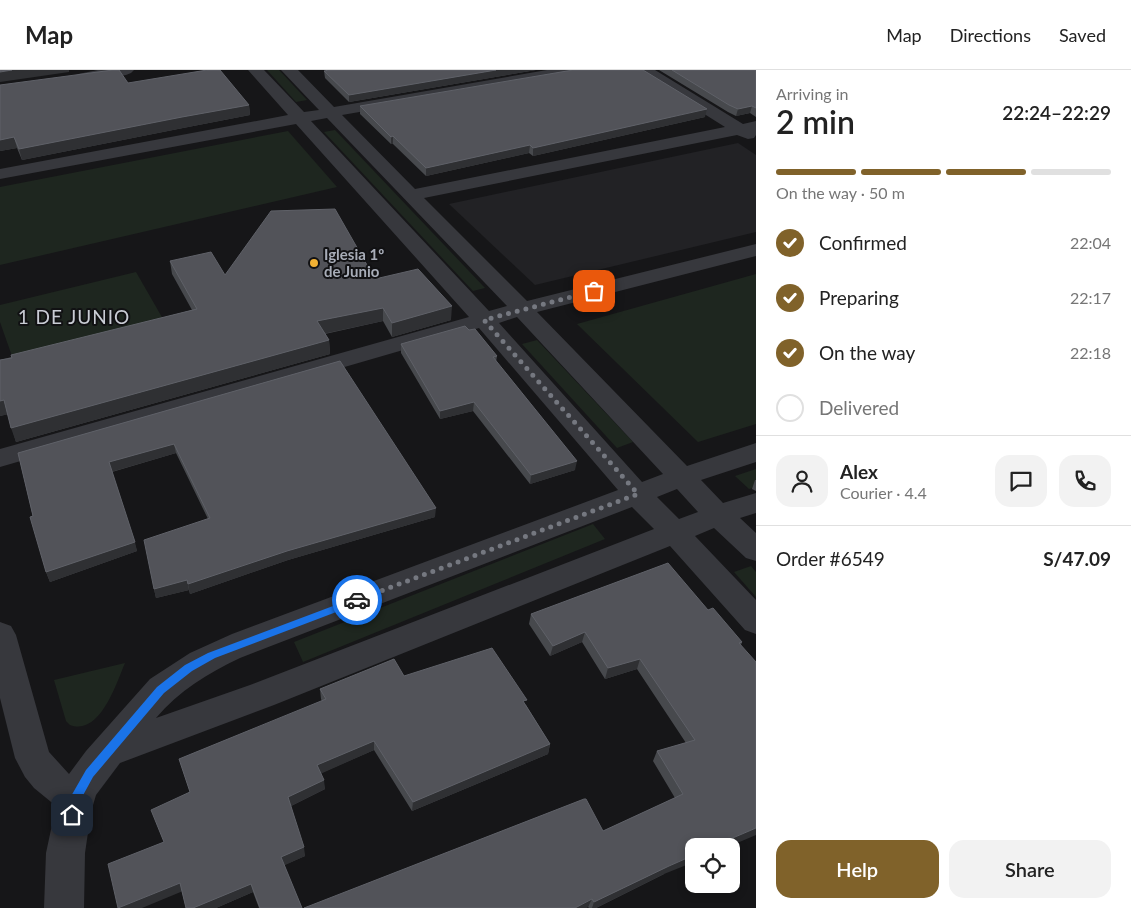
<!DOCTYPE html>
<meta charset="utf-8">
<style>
body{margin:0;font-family:Lato,sans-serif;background:#f2f2f2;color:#222;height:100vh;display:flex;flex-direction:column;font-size:19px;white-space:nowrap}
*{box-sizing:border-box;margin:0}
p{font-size:16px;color:#767676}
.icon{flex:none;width:28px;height:28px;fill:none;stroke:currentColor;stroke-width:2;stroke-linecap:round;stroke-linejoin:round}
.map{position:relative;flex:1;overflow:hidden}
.drawer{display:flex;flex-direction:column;background:#fff;width:375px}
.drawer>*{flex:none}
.tools{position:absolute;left:685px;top:768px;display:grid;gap:10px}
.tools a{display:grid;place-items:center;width:55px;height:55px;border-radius:10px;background:#fff;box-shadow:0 2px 8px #0003;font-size:25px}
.pin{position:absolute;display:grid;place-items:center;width:42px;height:42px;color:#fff;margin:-21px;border-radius:10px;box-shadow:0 2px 8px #0006}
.courier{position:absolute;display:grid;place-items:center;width:50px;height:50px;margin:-25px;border:4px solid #1a73e8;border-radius:50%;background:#fff;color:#222;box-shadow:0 1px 6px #0007}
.headline em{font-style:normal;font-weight:600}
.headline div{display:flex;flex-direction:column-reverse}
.headline{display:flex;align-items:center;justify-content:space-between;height:85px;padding:0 20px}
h1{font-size:32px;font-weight:600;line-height:38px}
.bar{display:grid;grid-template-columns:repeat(4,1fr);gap:8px 5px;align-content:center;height:60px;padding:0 20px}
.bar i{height:6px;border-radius:4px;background:#e0e0e0}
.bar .active{background:#80622a}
.bar p{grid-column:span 4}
.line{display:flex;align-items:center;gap:12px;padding:0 20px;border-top:1px solid #e0e0e0}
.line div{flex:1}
.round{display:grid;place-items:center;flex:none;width:52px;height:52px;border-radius:15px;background:#f2f2f2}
ol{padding:0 20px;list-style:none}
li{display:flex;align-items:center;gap:15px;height:55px}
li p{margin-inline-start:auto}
li .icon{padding:5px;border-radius:50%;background:#80622a;color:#fff;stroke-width:4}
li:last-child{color:#767676}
li i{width:28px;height:28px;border:2px solid #e0e0e0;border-radius:50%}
.button{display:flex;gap:10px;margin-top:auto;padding:10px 20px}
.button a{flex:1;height:58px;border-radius:15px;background:#80622a;color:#fff;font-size:20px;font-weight:600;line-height:58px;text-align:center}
.button a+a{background:#f2f2f2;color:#222}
header{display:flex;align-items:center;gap:30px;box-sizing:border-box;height:70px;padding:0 25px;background:#fff;border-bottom:1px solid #e0e0e0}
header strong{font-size:24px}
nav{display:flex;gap:28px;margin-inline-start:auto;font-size:18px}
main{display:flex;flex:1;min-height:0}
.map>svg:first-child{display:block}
.built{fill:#222225}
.green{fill:#1e261f}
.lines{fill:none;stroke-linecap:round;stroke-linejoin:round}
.minor{fill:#37383d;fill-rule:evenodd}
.wall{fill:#47494d}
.shaded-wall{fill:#2f3033}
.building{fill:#525359;stroke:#5f6168}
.route{fill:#1a73e8}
.done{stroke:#757880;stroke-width:5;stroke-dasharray:0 9}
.poi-dot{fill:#f2b134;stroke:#111113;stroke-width:2}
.labels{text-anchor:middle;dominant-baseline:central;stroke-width:4;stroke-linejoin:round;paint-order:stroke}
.far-poi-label{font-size:15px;font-weight:bold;fill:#a8adb8;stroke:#111113;text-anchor:start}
.neighbourhood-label{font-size:19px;letter-spacing:1px;fill:#c9ccd4;stroke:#111113}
</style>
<header>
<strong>Map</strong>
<nav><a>Map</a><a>Directions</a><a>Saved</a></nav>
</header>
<main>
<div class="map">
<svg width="756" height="838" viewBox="0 0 756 838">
<rect width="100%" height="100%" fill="#161618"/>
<polygon class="built" points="738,73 756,85 756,162 535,215 449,134"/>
<g class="green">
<polygon points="267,0 279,0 307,30 296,32"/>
<polygon points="335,60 485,218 473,221 324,62"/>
<polygon points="288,61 337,117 0,195 0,117"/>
<polygon points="136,202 163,249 13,289 0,252 0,235"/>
<polygon points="756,204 756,354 698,372 577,254"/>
<polygon points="537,270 633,372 617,378 522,274"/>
<polygon points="756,399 756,417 749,419 735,406"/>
<polygon points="593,454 605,469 303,592 294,572"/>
<polygon points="751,496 756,502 756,527 734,502"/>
<path d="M125 593C116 614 100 666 70 655L66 651 54 610Z"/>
</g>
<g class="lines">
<g class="minor">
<polygon points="98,0 134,0 131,3 126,5 83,12 78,10 75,7 78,4"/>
<path d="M248 0H264L304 42 319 40 281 0H298L334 37 547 0H581L578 3 573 5 342 45 415 119 725 57 639 3 636 0H655L743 54 756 51V65L754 68 748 69 737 65 424 128 527 231 756 174V186L537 242 687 396 756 373V392L701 410 723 433 756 423V443L740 448 756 463V491L746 488 714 458 695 466 756 530V564L745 560 670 476 274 635 120 693 96 725 91 742 85 783 84 838H44L46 783 56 736 34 718 25 707 15 688 0 628V552L11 556 16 565 49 682 69 704 86 681 150 609 190 583 232 564 618 420 479 258 0 397V379L469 247 296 54 0 109V99L288 45ZM327 48 507 236 489 241 311 51ZM517 247 663 404 642 412 499 253ZM677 419 698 442 679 449 657 427ZM632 437 654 459 250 615 156 648C179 621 208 603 240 588Z"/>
</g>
</g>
<g class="wall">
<polygon points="536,0 349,32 325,8 324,1"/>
<polygon points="659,0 756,0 756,47 750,43 736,46 728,42"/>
<polygon points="128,13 249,35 250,45 183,58 22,90 17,78 0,81 0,15"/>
<polygon points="360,36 705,47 533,86 529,83 426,106 393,74 391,74 360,44"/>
<polygon points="170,191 225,205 375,209 451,250 392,267 383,251 325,264 329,270 330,284 16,372 8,344 0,346 0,290 192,240 172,204"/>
<polygon points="469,260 497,286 496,292 575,400 530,414 473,341 440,349 401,283 401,274"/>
<polygon points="340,291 435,447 288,490 190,524 189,520 156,528 154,519 208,449 176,383 112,402 137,481 50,512 46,502 18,383"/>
<polygon points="755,410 756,410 756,421 752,419"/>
<polygon points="708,540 742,572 664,804 596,838 589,838 588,837 603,761 675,728 653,691 657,681 686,673 637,599 605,609 582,572 550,586 529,554 531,544"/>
<polygon points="404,606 526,635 550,674 548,684 412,741 374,680 321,703 325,719 291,736 305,786 284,795 302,838 259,838 253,822 216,838 186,838 182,822 164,773 189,722 322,631 321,629 320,619"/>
</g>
<g class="shaded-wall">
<polygon points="12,0 69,0 69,2 0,12 0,2"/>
<polygon points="496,0 536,0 349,32 349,25"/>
<polygon points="249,35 250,45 183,58 22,90 19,79 182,47"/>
<polygon points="752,36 750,43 736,46 738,39"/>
<polygon points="707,39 705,47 533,86 533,78"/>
<polygon points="393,66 393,74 391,74 391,67"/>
<polygon points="14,67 17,78 0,81 0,70"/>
<polygon points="530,75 529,83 426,106 426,98"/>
<polygon points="452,236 451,250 392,267 392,253"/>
<polygon points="383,238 383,251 318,265 317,251"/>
<polygon points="329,270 330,284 16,372 11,358"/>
<polygon points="4,330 9,344 0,346 0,331"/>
<polygon points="474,332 473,341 440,349 440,341"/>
<polygon points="174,374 176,383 111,402 109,392"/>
<polygon points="577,391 575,400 530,414 531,405"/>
<polygon points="436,438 435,447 288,490 190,524 188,514 287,481"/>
<polygon points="135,472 137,481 50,512 46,502"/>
<polygon points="187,510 189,520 156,528 154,519"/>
<polygon points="585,562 582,572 550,586 553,576"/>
<polygon points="640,589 637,599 605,609 608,598"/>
<polygon points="374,671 374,680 318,705 317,695"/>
<polygon points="550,674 548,684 412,741 413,732"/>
<polygon points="324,710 325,719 289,737 288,727"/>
<polygon points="756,758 756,765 730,776 714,776"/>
<polygon points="304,777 305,786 283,796 281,787"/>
<polygon points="694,785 694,792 664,804 596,838 592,838 594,832 669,796"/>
<polygon points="180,813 183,821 142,838 118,838"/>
<polygon points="251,814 253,822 216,838 193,838"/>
<polygon points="592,829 588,837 587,838 575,838"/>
</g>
<g class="building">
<polygon points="0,0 12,0 0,2"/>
<polygon points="113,0 119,0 128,13 207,0 220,0 249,35 182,47 19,79 14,67 0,70 0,15"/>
<polygon points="329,0 496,0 349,25 324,1"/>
<polygon points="573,0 643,0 707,39 533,78 530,75 426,98 393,66 391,67 360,36"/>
<polygon points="672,0 756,0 756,38 752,36 738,39 729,35"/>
<polygon points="335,139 375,209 418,199 452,236 392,253 383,238 317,251 329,270 11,358 4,330 0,331 0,290 12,288 11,285 197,239 170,191 211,182 225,205 271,141"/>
<polygon points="465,256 469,260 475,259 497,286 493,287 577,391 531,405 474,332 440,341 401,274"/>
<polygon points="340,291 436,438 287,481 188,514 187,510 154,519 144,470 210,448 174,374 109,392 135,472 46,502 30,447 33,446 18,383"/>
<polygon points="668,493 708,540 713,538 742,572 739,573 756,592 756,758 714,776 694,776 694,785 669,796 594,832 592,829 575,838 304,838 584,729 586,729 603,761 683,724 657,681 695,670 640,589 608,598 585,562 553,576 531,544"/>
<polygon points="492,578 527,630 523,631 550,674 413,732 374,671 317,695 324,710 288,727 304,777 281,787 302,838 260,838 251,814 193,838 186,838 180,813 118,838 108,794 164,772 151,740 190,722 179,689 326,629 320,619 394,589 404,606"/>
</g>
<polygon class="route" points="357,527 362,530 360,533 215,588 192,601 164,623 93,707 81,729 76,749 72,750 68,749 67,745 70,728 86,700 157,617 185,595 208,583"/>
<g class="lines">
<polyline class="done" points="357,530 638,424 484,250 594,221"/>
</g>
<circle class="poi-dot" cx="314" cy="193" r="5"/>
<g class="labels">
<g class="far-poi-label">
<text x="324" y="184">Iglesia 1º<tspan x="324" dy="17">de Junio</tspan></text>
</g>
<g class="neighbourhood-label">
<text x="74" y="246">1 DE JUNIO</text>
</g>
</g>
</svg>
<div class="tools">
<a><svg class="icon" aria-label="locate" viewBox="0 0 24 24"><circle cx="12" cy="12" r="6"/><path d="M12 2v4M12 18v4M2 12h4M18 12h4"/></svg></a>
</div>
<div class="pin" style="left:594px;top:221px;background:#ea580c"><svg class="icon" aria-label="bag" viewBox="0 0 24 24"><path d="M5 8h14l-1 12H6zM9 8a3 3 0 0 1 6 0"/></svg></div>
<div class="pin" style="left:72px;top:745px;background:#1f2937"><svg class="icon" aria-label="home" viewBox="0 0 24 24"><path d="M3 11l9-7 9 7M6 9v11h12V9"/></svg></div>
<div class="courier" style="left:357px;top:530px"><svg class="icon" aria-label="car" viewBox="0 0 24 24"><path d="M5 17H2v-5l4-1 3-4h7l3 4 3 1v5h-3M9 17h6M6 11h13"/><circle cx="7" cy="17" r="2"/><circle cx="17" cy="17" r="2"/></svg></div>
</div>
<section class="drawer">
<div class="headline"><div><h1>2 min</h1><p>Arriving in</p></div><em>22:24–22:29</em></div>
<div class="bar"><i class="active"></i><i class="active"></i><i class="active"></i><i></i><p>On the way · 50 m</p></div>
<ol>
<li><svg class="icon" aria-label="check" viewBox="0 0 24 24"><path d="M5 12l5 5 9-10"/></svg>Confirmed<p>22:04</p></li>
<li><svg class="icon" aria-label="check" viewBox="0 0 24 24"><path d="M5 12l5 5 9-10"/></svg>Preparing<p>22:17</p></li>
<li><svg class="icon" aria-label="check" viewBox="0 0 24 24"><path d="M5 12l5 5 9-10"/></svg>On the way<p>22:18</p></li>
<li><i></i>Delivered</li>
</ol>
<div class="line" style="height:90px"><a class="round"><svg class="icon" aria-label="person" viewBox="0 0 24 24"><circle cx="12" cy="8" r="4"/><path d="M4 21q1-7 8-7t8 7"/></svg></a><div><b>Alex</b><p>Courier · 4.4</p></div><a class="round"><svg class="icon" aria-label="chat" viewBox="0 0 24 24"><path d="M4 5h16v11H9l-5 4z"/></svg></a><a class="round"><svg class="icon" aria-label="phone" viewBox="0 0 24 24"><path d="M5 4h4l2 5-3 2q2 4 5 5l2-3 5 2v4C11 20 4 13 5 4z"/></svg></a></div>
<div class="line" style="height:65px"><div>Order #6549</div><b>S/47.09</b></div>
<div class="button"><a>Help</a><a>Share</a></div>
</section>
</main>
